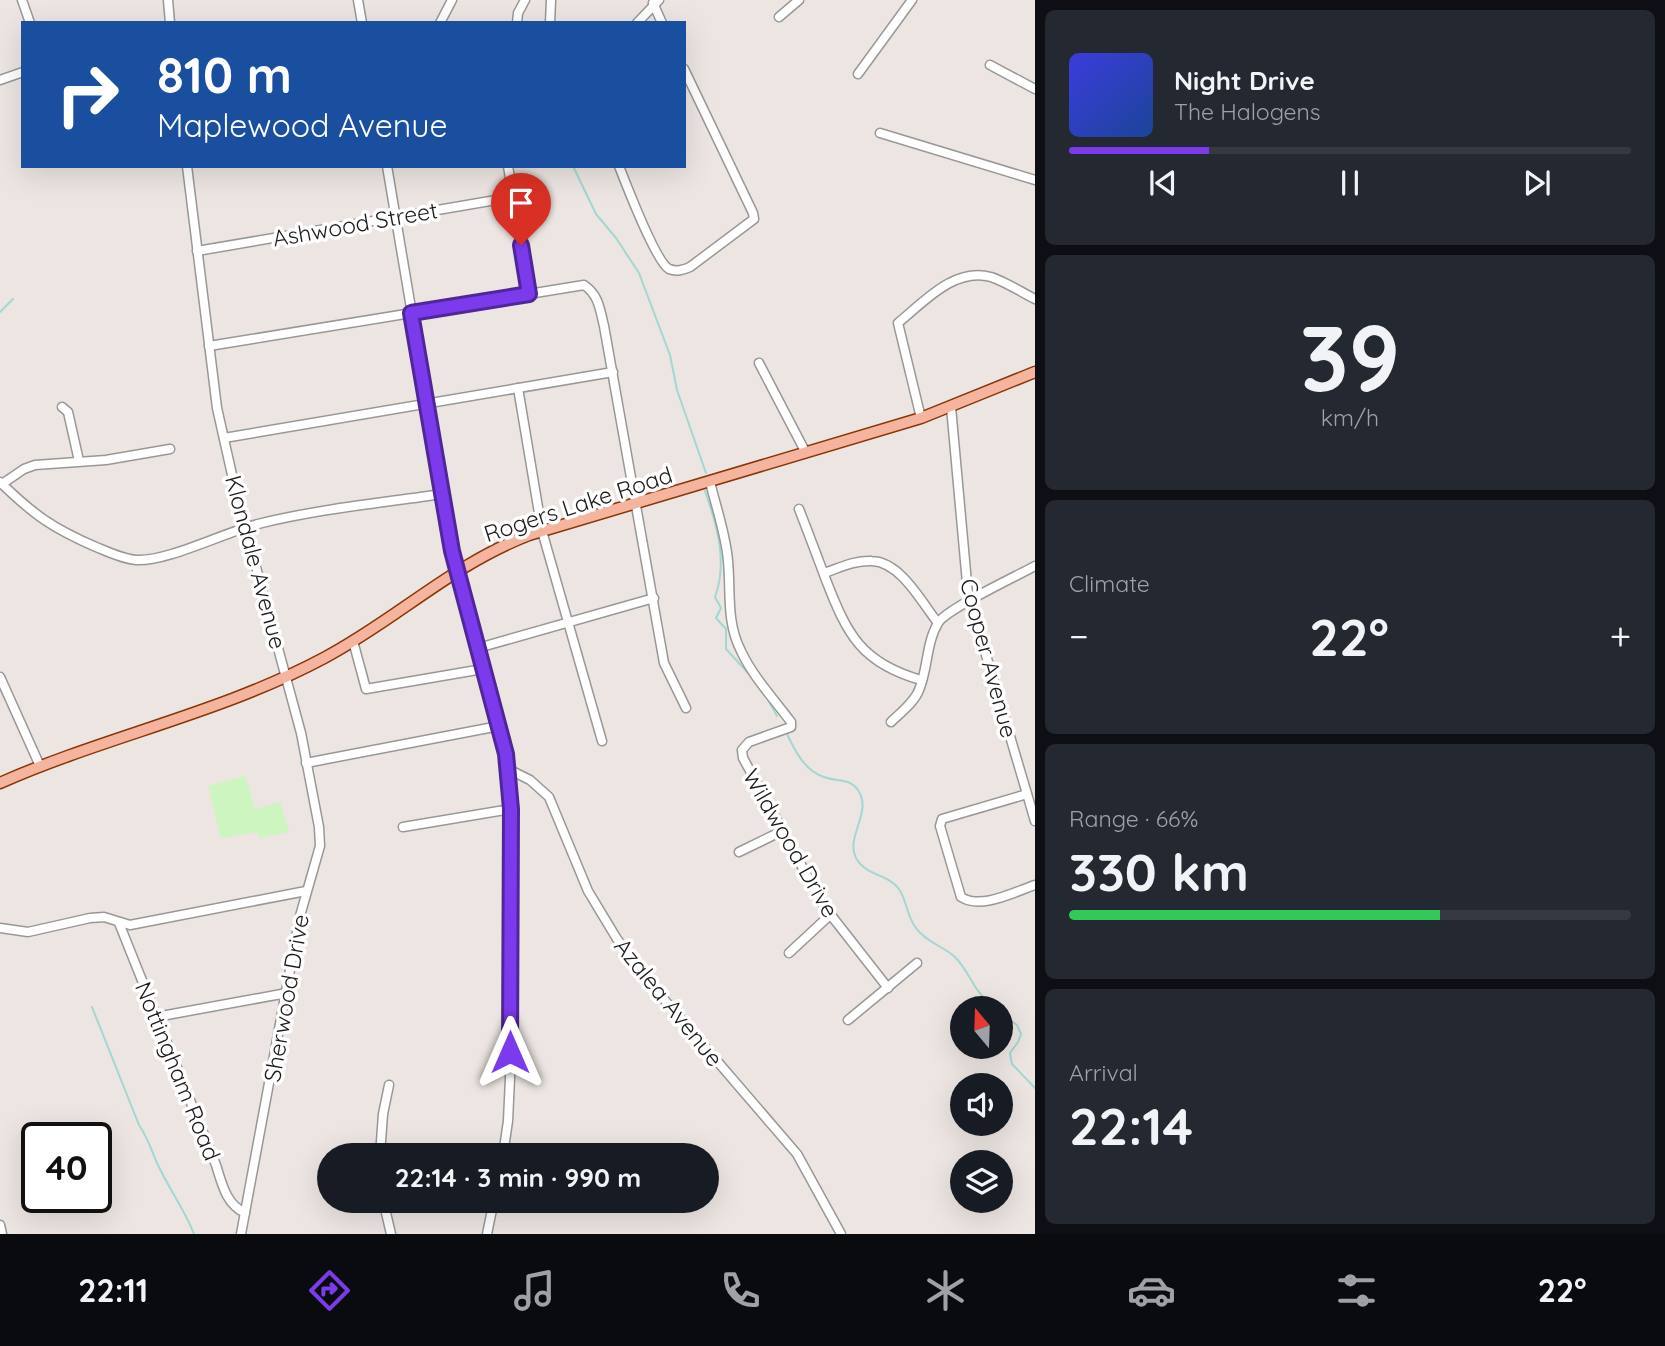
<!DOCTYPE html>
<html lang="en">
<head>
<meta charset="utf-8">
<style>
  :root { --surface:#171b24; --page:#242831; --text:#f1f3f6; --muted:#9ea1a6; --line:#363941; --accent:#7c3aed }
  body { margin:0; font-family:Quicksand,sans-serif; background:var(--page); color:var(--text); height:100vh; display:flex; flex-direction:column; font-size:26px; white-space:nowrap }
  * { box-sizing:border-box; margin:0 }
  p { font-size:23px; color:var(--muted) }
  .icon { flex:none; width:38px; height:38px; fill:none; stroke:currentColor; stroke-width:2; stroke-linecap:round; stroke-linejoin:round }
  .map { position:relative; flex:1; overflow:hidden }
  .drawer { display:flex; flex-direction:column; gap:10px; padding:10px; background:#0d0f14; width:630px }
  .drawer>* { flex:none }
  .hud { position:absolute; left:21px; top:21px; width:665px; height:147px; border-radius:0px; box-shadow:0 7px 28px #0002; background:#1a4fa0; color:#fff; overflow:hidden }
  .needle { width:46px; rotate:341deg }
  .buttons { position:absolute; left:950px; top:996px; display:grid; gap:14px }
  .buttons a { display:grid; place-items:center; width:63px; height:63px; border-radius:50%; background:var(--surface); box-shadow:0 7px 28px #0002; font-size:35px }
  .speed { position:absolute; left:21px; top:1122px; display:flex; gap:14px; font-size:35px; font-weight:700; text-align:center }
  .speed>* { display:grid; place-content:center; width:91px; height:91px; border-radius:50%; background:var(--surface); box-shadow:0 7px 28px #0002; line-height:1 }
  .speed .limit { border:4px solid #111; border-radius:10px; background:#fff; color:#111 }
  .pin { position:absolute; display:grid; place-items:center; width:60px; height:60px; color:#fff; margin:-72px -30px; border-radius:50% 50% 50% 0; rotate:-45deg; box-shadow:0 0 7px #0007 }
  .pin .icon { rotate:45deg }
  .me { position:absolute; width:77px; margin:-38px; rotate:0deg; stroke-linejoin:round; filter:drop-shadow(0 0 5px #0008) }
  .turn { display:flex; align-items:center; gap:24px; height:147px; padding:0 21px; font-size:32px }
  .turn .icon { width:91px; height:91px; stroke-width:2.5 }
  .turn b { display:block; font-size:49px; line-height:60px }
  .big { font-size:52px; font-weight:700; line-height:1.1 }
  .drawer .card { flex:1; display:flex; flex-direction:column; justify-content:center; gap:10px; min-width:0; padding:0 24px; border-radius:10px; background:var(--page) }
  .drawer .dial { align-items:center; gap:0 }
  .dial b { font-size:91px; line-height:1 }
  .song { display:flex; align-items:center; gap:21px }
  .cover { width:84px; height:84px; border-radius:10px; background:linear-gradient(135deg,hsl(240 70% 55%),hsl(220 70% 35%)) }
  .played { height:7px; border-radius:4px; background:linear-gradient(90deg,var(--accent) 25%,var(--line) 25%) }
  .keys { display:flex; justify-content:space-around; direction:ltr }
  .heat { display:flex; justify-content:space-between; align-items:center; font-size:38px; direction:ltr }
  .charge { height:10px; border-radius:5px; background:linear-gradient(90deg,#34c759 66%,var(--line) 0) }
  .trip { position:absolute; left:317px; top:1143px; width:402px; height:70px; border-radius:35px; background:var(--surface); box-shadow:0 7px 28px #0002; font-weight:700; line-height:70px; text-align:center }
  .dock { display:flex; height:112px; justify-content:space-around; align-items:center; background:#090b0e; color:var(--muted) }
  .dock .icon { width:49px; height:49px }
  .dock .on { color:var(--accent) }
  .dock b { font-size:32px; color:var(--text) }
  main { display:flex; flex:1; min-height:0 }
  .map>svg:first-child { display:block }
</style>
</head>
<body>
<main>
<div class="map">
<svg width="1035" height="1234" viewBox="0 0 1035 1234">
  <rect width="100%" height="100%" fill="#ece5e1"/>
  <polygon fill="#ccf5c0" points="245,776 255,809 280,802 289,832 259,838 257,832 221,838 208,786"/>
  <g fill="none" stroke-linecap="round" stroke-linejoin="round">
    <g stroke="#a4d7d3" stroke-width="2">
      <polyline points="573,166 596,214 616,238 639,273 670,355 677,390 706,473"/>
      <polyline points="0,312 13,299"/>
      <path d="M705 491C717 525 728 562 715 597L721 608 716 618 726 629V649L749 674"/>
      <polyline points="767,698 777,716"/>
      <path d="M787 734C795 751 805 771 824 777 837 782 850 778 858 790 873 812 845 837 856 858 866 876 888 874 899 889 907 901 907 917 916 928 926 942 943 946 955 957 964 966 969 977 976 988 981 995 987 1001 993 1008"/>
      <path d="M92 1007 139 1125C148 1138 152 1152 158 1165 169 1189 185 1210 194 1234"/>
      <polyline points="1001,1014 1017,1025 1021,1034 1018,1042 1010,1053 1012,1064 1035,1088"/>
    </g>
    <defs>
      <g id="minor">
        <polyline points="22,0 30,23"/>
        <polyline points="168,0 170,23"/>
        <polyline points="358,0 362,23"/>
        <polyline points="653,3 662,23"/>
        <polyline points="779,17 799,0"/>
        <polyline points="440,23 452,0"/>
        <polyline points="517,23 518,13 525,0"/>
        <polyline points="550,23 551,0"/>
        <polyline points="637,23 659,0"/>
        <polyline points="990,65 1035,89"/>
        <polyline points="858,74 912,0"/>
        <polyline points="0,80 23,72"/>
        <polyline points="880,133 1035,180"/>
        <polyline points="187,166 217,408 237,497 301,733 319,827 320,846 300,916 241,1234"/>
        <polyline points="387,166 452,551 506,754 511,809 510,1078 508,1121 503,1155"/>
        <polyline points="508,166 529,294"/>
        <path d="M619 166C626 184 656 262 669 269 677 272 683 270 690 267L754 219 753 213 684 69"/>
        <polyline points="197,251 514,197"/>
        <path d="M209 346 584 285C599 295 600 310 604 326L664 663 686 708"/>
        <polyline points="759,363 806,453"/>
        <polyline points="518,388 542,531 602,741"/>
        <polyline points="62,407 68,412 79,461"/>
        <polyline points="951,407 968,594 1035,821"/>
        <path d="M921 418 898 323C924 302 954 267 991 277 1006 282 1021 292 1035 299"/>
        <polyline points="224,438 613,372"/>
        <path d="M0 482C34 515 52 528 96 547 108 552 123 559 136 560 167 562 225 532 258 524 318 509 381 503 442 494"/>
        <path d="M710 482C716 507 726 535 728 561 731 592 726 622 741 651 753 677 774 699 791 722V727L749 742 742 750 743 758 823 905 888 988"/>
        <polyline points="2,484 24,469 35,465 106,460 170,449"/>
        <path d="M799 509C808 532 817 556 826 580 847 634 861 663 921 680"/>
        <path d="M824 573C839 568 855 560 872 561 901 562 922 603 938 623"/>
        <polyline points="353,641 366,689 483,669"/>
        <polyline points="478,648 654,598"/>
        <polyline points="0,677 40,766"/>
        <path d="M891 722C900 713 914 703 919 690 928 669 926 643 938 623 946 609 1017 576 1035 566"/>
        <polyline points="306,763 499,726"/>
        <polyline points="508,769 530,780 549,797 588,891 617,939 650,983 797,1154 841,1234"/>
        <path d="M1027 794 942 819 940 826 961 897C981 910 1014 892 1035 885"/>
        <polyline points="403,827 511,809"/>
        <polyline points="739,852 782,831"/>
        <path d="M119 923 216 1165C222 1184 226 1204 245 1213"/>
        <polyline points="0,928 28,932 90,918 104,917 130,925 306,891"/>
        <polyline points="789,953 830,915"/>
        <polyline points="156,1017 287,993"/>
        <polyline points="848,1020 917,963"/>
        <polyline points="380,1155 383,1114 389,1085"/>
        <polyline points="383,1200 391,1234"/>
        <polyline points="0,1225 2,1234"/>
        <polyline points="487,1234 494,1200"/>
      </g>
      <path id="major" d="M0 783C106 736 221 713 324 658 396 620 451 565 529 535L921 418 1035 372"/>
    </defs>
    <use href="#minor" stroke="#989898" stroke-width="11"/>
    <use href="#major" stroke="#89370a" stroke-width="13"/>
    <use href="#minor" stroke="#fff" stroke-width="8"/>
    <use href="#major" stroke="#f5b49d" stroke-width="10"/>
  </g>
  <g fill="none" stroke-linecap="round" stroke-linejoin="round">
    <defs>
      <polyline id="route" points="510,1052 511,809 506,754 452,551 411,313 529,294 521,245"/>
    </defs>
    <use href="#route" stroke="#51269a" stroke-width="18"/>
    <use href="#route" stroke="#7c3aed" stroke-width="12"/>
  </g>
  <g text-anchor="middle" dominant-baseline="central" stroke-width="7" stroke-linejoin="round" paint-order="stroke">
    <g font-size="23" fill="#1b1b1b" stroke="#fff">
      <text transform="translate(355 224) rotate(-10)">Ashwood Street</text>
      <text transform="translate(578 504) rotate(-18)">Rogers Lake Road</text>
      <text transform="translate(256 562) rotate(75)">Klondale Avenue</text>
      <text transform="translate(989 658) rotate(75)">Cooper Avenue</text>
      <text transform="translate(791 843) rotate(60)">Wildwood Drive</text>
      <text transform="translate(286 998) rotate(-80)">Sherwood Drive</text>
      <text transform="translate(669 1002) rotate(51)">Azalea Avenue</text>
      <text transform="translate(178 1071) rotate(68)">Nottingham Road</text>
    </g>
  </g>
</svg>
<div class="buttons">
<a><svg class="needle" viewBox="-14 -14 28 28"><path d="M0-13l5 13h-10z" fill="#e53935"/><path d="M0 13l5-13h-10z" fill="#9ea1a6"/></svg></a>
<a><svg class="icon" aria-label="sound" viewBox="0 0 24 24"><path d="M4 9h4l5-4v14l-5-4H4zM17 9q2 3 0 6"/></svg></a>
<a><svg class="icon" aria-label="layers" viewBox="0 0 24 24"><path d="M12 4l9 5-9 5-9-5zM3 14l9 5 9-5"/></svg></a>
</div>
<div class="speed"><div class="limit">40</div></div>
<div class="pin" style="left:521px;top:245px;background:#d93025"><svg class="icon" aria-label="arrive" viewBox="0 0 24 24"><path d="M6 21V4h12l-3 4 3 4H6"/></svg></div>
<svg class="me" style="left:510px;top:1052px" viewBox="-20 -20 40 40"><path d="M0-17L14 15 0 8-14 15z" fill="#7c3aed" stroke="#fff" stroke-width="4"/></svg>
<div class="trip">22:14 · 3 min · 990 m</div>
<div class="hud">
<div class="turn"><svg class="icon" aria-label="right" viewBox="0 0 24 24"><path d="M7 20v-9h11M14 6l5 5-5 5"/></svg><div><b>810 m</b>Maplewood Avenue</div></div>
</div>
</div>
<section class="drawer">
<div class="card">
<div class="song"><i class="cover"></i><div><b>Night Drive</b><p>The Halogens</p></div></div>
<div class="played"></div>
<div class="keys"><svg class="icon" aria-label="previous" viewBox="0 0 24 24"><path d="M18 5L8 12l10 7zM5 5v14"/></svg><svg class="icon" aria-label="pause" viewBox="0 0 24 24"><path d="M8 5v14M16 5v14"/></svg><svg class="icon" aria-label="next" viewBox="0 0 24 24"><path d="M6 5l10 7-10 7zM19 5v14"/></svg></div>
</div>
<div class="card dial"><b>39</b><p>km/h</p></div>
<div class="card"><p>Climate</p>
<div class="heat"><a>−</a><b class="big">22°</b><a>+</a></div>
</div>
<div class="card"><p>Range · 66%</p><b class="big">330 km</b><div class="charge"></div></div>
<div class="card"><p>Arrival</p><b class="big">22:14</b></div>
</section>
</main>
<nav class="dock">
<b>22:11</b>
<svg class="icon on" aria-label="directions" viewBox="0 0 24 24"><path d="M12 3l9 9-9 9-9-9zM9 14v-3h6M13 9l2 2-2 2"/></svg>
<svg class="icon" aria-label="music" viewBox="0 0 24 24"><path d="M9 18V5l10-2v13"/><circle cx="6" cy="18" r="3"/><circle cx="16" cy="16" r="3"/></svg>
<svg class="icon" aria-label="phone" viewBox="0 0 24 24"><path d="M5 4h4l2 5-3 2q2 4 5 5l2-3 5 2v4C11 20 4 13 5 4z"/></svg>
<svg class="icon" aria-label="climate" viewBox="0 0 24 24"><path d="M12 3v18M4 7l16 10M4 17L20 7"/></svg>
<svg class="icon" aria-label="car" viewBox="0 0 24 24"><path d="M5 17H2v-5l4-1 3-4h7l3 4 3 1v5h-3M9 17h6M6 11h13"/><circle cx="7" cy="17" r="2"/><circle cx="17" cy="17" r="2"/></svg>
<svg class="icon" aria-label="filters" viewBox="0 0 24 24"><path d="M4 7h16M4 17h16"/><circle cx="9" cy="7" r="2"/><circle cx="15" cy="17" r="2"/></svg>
<b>22°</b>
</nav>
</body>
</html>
